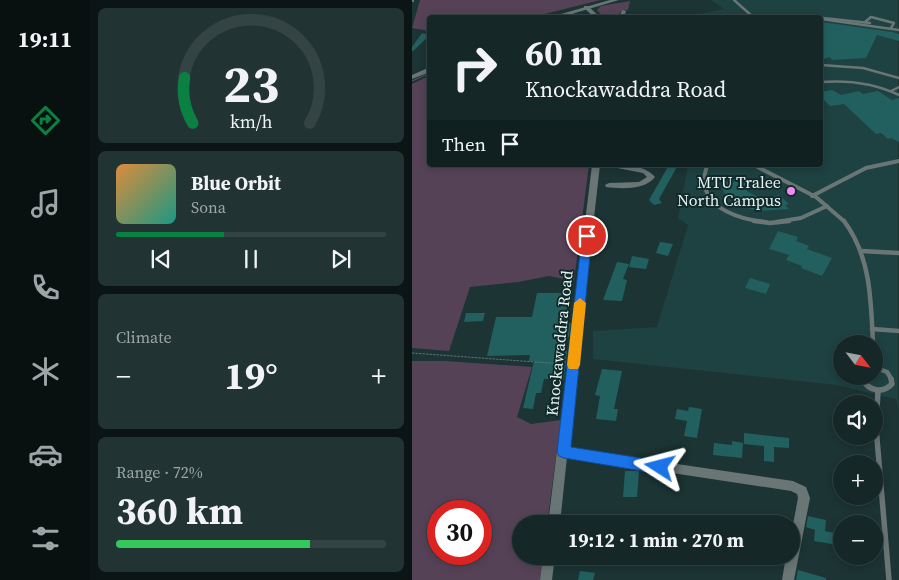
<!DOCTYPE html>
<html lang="en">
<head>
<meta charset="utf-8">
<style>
  :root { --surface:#152727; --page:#233; --text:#f1f3f6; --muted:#9da5a7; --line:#344444; --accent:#0b8043 }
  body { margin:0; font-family:"Source Serif 4",serif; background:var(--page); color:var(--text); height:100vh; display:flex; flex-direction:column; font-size:19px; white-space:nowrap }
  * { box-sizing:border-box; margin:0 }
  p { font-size:16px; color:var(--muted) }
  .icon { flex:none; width:28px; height:28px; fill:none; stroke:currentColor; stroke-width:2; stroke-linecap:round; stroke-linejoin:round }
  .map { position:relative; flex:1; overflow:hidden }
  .panel { display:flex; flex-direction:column; gap:8px; padding:8px; background:#0c1515; width:322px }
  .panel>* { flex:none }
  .banner { position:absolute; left:15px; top:15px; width:396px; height:152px; border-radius:5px; box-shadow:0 2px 8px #0003,0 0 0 1px var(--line); background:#152727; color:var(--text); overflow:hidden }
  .needle { width:32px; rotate:122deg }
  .buttons { position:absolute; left:421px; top:335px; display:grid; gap:10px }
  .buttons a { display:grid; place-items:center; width:50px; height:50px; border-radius:50%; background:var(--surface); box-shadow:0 2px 8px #0003,0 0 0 1px var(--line); font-size:25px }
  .speed { position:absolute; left:15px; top:500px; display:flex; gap:10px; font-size:25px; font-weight:700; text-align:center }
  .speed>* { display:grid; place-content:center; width:65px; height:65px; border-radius:50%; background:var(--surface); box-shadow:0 2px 8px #0003,0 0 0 1px var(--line); line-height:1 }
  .speed .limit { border:8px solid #d22; background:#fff; color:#111 }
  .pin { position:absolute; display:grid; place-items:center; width:42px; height:42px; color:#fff; margin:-21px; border:2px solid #fff; border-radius:50%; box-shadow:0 1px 5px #0007 }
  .me { position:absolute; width:55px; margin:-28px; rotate:279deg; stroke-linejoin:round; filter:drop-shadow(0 0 4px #0008) }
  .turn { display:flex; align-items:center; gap:18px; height:105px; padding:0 15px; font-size:22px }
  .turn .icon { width:65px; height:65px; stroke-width:2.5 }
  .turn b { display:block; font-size:35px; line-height:42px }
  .then { display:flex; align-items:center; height:48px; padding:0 15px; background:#0003; gap:10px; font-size:19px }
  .big { font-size:38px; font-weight:700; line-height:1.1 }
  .panel .card { flex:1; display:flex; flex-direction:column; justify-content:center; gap:8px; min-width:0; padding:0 18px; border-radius:8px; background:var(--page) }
  .panel .dial { align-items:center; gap:0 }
  .dial svg { height:130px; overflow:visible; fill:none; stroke:var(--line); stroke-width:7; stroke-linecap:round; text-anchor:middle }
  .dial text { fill:var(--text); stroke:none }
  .song { display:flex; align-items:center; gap:15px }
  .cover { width:60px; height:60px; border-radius:8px; background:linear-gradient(135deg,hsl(30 70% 55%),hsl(170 70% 35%)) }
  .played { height:5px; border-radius:2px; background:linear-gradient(90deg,var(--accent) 40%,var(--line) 40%) }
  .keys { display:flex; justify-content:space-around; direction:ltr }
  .heat { display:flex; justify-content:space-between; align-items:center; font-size:28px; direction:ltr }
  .charge { height:8px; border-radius:4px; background:linear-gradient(90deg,#34c759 72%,var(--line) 0) }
  .trip { position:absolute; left:100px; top:515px; width:288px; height:50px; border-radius:25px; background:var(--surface); box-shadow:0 2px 8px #0003,0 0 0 1px var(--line); font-weight:700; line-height:50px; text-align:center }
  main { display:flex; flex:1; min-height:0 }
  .menu { display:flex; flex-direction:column; width:90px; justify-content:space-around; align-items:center; background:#081010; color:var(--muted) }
  .menu .icon { width:35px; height:35px }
  .menu .current { color:var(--accent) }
  .menu b { font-size:22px; color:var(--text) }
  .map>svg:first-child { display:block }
</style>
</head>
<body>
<main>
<nav class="menu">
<b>19:11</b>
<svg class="icon current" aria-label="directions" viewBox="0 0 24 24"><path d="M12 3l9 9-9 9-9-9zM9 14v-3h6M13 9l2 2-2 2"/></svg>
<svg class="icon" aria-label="music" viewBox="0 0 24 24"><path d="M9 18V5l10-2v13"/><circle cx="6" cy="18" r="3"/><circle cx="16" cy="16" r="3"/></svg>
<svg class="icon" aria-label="phone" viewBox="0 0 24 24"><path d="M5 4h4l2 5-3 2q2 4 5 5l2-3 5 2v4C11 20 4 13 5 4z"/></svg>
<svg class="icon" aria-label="climate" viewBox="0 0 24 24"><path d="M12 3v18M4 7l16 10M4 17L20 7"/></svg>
<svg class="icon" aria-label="car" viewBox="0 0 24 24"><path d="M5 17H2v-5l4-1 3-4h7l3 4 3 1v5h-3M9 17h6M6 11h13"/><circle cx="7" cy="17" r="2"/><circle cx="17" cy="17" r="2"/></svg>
<svg class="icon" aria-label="filters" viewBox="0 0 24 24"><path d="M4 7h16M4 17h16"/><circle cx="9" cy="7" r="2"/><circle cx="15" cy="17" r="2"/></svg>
</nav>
<section class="panel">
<div class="card dial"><svg viewBox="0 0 100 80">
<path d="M14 69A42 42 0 1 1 86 69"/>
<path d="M14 69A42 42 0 0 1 9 41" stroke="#0b8043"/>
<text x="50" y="56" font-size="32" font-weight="700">23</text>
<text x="50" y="72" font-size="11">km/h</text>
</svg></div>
<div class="card">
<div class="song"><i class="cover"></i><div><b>Blue Orbit</b><p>Sona</p></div></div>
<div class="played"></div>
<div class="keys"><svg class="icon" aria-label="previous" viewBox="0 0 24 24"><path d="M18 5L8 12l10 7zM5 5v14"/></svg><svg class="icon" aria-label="pause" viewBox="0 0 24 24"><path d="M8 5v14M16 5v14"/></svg><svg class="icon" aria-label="next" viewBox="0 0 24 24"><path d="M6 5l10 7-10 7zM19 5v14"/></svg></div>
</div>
<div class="card"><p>Climate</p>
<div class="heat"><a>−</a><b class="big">19°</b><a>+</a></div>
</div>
<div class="card"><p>Range · 72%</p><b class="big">360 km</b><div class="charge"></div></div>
</section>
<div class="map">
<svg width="487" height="580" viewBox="0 0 487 580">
  <rect width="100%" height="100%" fill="#1c3434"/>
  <path fill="#1e4141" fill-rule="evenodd" d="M299 0H486V409L484 399 424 385 181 359V331L245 327 276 225 266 218 276 165H409V18L273 17 312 9ZM430 344H462V376H430Z"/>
  <g fill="#564257" fill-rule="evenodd">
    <polygon points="8,0 188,0 121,17 18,18 17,31 0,28"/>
    <polygon points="218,1 216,10 209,11 205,17 191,17 185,10 189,6"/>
    <polygon points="17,76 18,165 177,165 162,281 137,276 106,282 58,287 37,351 0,348 0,84"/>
    <path d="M0 361H33L120 367 105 417 119 424 149 420 135 524H109V556H131L128 580H0ZM26 511H69V554H26Z"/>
  </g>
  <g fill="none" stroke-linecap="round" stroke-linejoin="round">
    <g stroke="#5f5164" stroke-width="1">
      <polyline points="148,18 162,13"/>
      <polyline points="0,81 18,73"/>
    </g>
  </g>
  <g fill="#22605f">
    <polygon points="410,22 480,32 487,34 487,41 465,35 454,58 420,60 418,57 409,60"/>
    <polygon points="10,33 18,35 0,52 0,47"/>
    <polygon points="420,90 429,95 447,91 451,94 466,91 480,100 487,98 487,142 479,138 476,139 469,133 464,134 432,104 418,106 409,97 409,92"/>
    <polygon points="257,165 266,165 247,199 250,203 242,205 237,200"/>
    <polygon points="322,180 333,182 335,191 346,197 354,198 367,195 377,204 373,205 377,209 347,211 328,206 314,196 309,186 309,181 322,182"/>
    <polygon points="366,231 386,237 384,241 397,246 395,249 420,258 410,276 389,268 390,266 374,260 377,255 357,249"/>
    <polygon points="248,242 261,244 256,256 244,253"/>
    <polygon points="220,256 237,259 234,269 217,267"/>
    <polygon points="205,262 217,264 211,279 215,280 210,301 191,300"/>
    <polygon points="338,278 358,284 354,294 333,288"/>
    <polygon points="125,293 157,293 153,323 159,323 157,337 147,337 145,351 155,351 152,380 132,379 129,393 124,393 121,409 111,408 122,361 117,361 118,355 75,356 84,317 120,317"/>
    <polygon points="54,313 73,313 71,321 52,322"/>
    <polygon points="190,369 210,371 202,409 206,409 204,421 184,419 188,396 183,395"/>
    <polygon points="277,407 290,409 285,438 272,436 275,421 263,419 265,409 276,411"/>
    <polygon points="332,433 377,438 377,448 362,447 362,462 352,461 352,446 332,444"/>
    <polygon points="320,441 331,443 330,458 301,455 302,443 320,445"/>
    <polygon points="213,471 227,471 225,497 211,497"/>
    <polygon points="396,516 414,520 413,531 427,534 426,545 402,541 403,530 394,527"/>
    <polygon points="183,556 203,556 203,562 183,563"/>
    <polygon points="386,570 414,578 414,580 384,580"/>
    <polygon points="168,571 183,573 181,580 166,580"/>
  </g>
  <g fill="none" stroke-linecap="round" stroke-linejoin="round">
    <polyline stroke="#5d7272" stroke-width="1" stroke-dasharray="2.5 1" stroke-linecap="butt" points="0,353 151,364"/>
    <g stroke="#6a7575" stroke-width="2.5">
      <polyline points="322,0 340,16"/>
      <polyline points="334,18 340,16 350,18"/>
      <polyline points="411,18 458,23"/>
      <polyline points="409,19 487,30"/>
      <polyline points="453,22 459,17 482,23 479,28"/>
      <polyline points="409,65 451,68 487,78"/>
      <path d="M409 82C436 80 462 83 487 95"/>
      <polyline points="479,91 487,87"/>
    </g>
    <g stroke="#6a7575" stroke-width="4">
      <path d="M295 165C294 170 292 176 292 180 293 210 331 220 354 222"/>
      <polyline points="342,165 404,197 433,222"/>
      <polyline points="400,196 454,168 487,161"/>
      <polyline points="364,222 389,218 415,206"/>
    </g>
    <g stroke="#6a7575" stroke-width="4.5">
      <polyline points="342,221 358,223 377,221"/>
      <path d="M432 221C459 257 459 301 461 344"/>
      <polyline points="449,251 487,253"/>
      <polyline points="460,329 487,331"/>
      <polyline points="462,367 475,372 480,380"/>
      <polyline points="449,376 451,380"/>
    </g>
    <g stroke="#6a7575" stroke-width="5.5">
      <path d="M450 379C457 391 470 394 480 384L479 379"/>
      <polyline points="466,391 464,427 477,580"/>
    </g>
    <g fill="#6a7575" fill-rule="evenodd">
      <rect x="0" y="0" width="2" height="2"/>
      <polygon points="172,6 176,6 189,18 183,18 172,8"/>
      <polygon points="210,10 214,11 212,18 207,18"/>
      <polygon points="180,165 188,165 156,448 381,481 394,487 398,498 382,580 370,580 374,556 379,556 379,535 386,498 385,494 379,491 155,457 148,524 136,524"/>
      <path d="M196 165C212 165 232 164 243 177 233 190 209 189 194 187L193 185 197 183 227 182 235 177 231 173 200 167Z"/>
      <polygon points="131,556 143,556 140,580 128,580"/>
    </g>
    <g fill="#6a7575" fill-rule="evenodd">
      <polygon points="198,0 207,0 146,18 135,18"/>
      <polygon points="18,67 18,72 0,79 0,75"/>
    </g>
  </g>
  <polygon fill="#1a73e8" stroke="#114b97" points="175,232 180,236 159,447 248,461 253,463 255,467 253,472 248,474 152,458 147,456 145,452 170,236"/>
  <polygon fill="#f59e0b" points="168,298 174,303 168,365 166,369 157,369 155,365 162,303"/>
  <circle fill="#ef8bf7" stroke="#122a2a" stroke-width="2" cx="379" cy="191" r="5"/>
  <g text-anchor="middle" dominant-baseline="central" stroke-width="4" stroke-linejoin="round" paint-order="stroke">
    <g font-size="16" fill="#e5f3f3" stroke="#122a2a" text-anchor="end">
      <text x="369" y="182">MTU Tralee<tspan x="369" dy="18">North Campus</tspan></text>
    </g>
    <g font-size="16" fill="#e5f3f3" stroke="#122a2a">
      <text transform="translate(147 343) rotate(-84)">Knockawaddra Road</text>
    </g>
  </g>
</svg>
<div class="buttons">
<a><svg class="needle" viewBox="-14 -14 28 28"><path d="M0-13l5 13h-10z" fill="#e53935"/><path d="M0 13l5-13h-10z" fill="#9da5a7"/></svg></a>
<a><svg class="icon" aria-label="sound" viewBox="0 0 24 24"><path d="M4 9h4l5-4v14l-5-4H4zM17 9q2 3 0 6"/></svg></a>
<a>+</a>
<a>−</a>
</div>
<div class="speed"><div class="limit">30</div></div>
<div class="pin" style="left:175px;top:236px;background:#d93025"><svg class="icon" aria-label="arrive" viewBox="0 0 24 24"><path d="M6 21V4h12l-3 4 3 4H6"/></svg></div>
<svg class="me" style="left:248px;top:467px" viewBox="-20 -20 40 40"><path d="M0-17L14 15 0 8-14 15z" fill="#1a73e8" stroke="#fff" stroke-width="4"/></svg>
<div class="trip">19:12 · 1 min · 270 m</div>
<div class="banner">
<div class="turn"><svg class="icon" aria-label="right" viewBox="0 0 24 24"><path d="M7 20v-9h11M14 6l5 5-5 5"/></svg><div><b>60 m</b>Knockawaddra Road</div></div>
<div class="then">Then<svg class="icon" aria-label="arrive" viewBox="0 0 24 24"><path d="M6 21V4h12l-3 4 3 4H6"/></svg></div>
</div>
</div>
</main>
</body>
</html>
